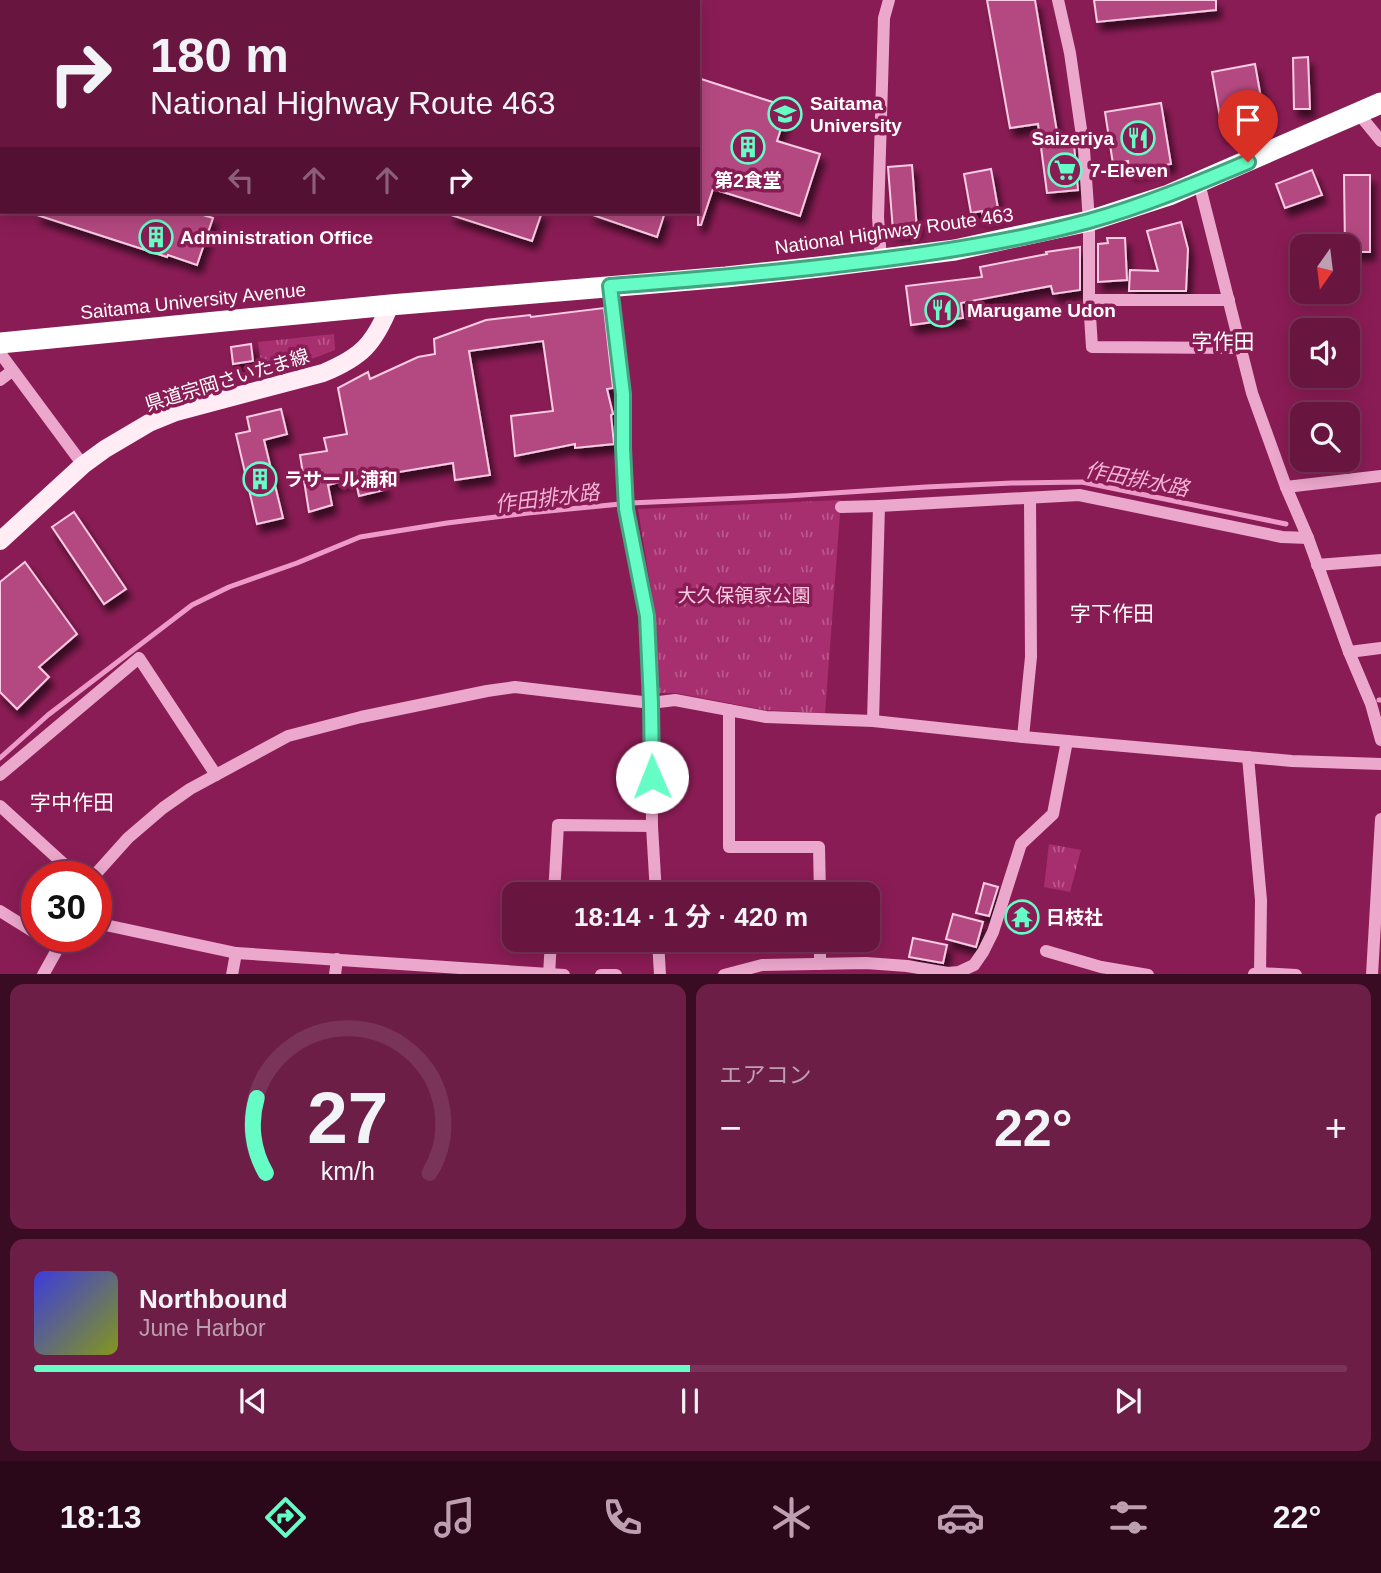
<!DOCTYPE html>
<html lang="ja">
<head>
<meta charset="utf-8">
<style>
  :root { --surface:#681540; --page:#6d1e47; --text:#f1f3f6; --muted:#bd9fb1; --line:#7b3459; --accent:#65fcc5 }
  body { margin:0; font-family:Helvetica,"Noto Sans JP",sans-serif; background:var(--page); color:var(--text); height:100vh; display:flex; flex-direction:column; font-size:26px; white-space:nowrap }
  * { box-sizing:border-box; margin:0 }
  p { font-size:23px; color:var(--muted) }
  .icon { flex:none; width:38px; height:38px; fill:none; stroke:currentColor; stroke-width:2; stroke-linecap:round; stroke-linejoin:round }
  .map { position:relative; height:974px; overflow:hidden }
  .sheet { display:flex; flex-direction:column; gap:10px; padding:10px; background:#390c23; flex:1 }
  .sheet>* { flex:none }
  .banner { position:absolute; left:0px; top:0px; width:700px; height:214px; box-shadow:0 4px 18px #0003,0 0 0 2px var(--line); background:#681540; color:var(--text); overflow:hidden }
  .needle { width:46px; rotate:194deg }
  .buttons { position:absolute; left:1290px; top:234px; display:grid; gap:14px }
  .buttons a { display:grid; place-items:center; width:70px; height:70px; border-radius:14px; background:var(--surface); box-shadow:0 4px 18px #0003,0 0 0 2px var(--line); font-size:35px }
  .speed { position:absolute; left:21px; top:861px; display:flex; gap:14px; font-size:35px; font-weight:700; text-align:center }
  .speed>* { display:grid; place-content:center; width:91px; height:91px; border-radius:50%; background:var(--surface); box-shadow:0 4px 18px #0003,0 0 0 2px var(--line); line-height:1 }
  .speed .limit { border:10px solid #d22; background:#fff; color:#111 }
  .pin { position:absolute; display:grid; place-items:center; width:60px; height:60px; color:#fff; margin:-72px -30px; border-radius:50% 50% 50% 0; rotate:-45deg; box-shadow:0 0 7px #0007 }
  .pin .icon { rotate:45deg }
  .me { position:absolute; width:77px; margin:-38px; rotate:359deg; stroke-linejoin:round; filter:drop-shadow(0 0 5px #0008) }
  .turn { display:flex; align-items:center; gap:24px; height:147px; padding:0 35px; font-size:32px }
  .turn .icon { width:91px; height:91px; stroke-width:2.5 }
  .turn b { display:block; font-size:49px; line-height:60px }
  .lanes { display:flex; align-items:center; height:66px; padding:0 35px; background:#0003; justify-content:center; gap:35px; direction:ltr }
  .lanes .off { opacity:.35 }
  .big { font-size:52px; font-weight:700; line-height:1.1 }
  .sheet .card { flex:1; display:flex; flex-direction:column; justify-content:center; gap:10px; min-width:0; padding:0 24px; border-radius:14px; background:var(--page) }
  .sheet .dial { align-items:center; gap:0 }
  .dial svg { height:182px; overflow:visible; fill:none; stroke:var(--line); stroke-width:7; stroke-linecap:round; text-anchor:middle }
  .dial text { fill:var(--text); stroke:none }
  .song { display:flex; align-items:center; gap:21px }
  .cover { width:84px; height:84px; border-radius:10px; background:linear-gradient(135deg,hsl(240 70% 55%),hsl(70 70% 35%)) }
  .played { height:7px; border-radius:4px; background:linear-gradient(90deg,var(--accent) 50%,var(--line) 50%) }
  .keys { display:flex; justify-content:space-around; direction:ltr }
  .heat { display:flex; justify-content:space-between; align-items:center; font-size:38px; direction:ltr }
  .sheet .tiles { flex:1; display:grid; gap:10px; grid-template-columns:1fr 1fr }
  .card:last-child { grid-column:span 2 }
  .trip { position:absolute; left:502px; top:882px; width:378px; height:70px; border-radius:14px; background:var(--surface); box-shadow:0 4px 18px #0003,0 0 0 2px var(--line); font-weight:700; line-height:70px; text-align:center }
  .tabs { display:flex; height:112px; justify-content:space-around; align-items:center; background:#2a081a; color:var(--muted) }
  .tabs .icon { width:49px; height:49px }
  .tabs .selected { color:var(--accent) }
  .tabs b { font-size:32px; color:var(--text) }
  .map>svg:first-child { display:block }
</style>
</head>
<body>
<div class="map">
<svg width="1381" height="975" viewBox="0 0 1381 975">
  <defs>
    <pattern id="park-tufts" width="24" height="20" patternUnits="userSpaceOnUse" patternTransform="scale(1.75)"><rect width="24" height="20" fill="#a82f6f"/><path d="M3 7l-1-3M5 7V3M7 7l1-3M15 17l-1-3M17 17v-4M19 17l1-3" fill="none" stroke="#b9598c"/></pattern>
    <filter id="shadow"><feDropShadow dx="4.5" dy="8" stdDeviation="3.5" flood-color="#0009"/></filter>
  </defs>
  <rect width="100%" height="100%" fill="#8a1c55"/>
  <g fill="url(#park-tufts)">
    <polygon points="334,334 335,350 304,362 262,373 258,342"/>
    <polygon points="841,500 825,713 765,710 676,693 658,693 655,615 638,509"/>
    <polygon points="1049,844 1081,850 1070,892 1044,887"/>
  </g>
  <g fill="none" stroke-linecap="round" stroke-linejoin="round">
    <g stroke="#ee9ac8" stroke-width="5">
      <polyline points="1379,700 1381,700"/>
      <polyline points="0,758 48,715 192,605 229,587 297,563 360,537 447,523 528,513 631,503 787,496 926,487 1012,483 1082,482 1286,524"/>
    </g>
  </g>
  <g fill="#b44981" stroke="#f9cce4" stroke-width="2" filter="url(#shadow)">
    <polygon points="987,0 1035,0 1059,144 1074,144 1078,190 1047,193 1038,124 1010,128"/>
    <polygon points="1094,0 1216,0 1216,10 1097,22"/>
    <polygon points="1308,57 1310,109 1294,109 1293,58"/>
    <polygon points="1255,64 1266,126 1223,134 1212,72"/>
    <polygon points="698,78 788,107 777,141 820,154 800,216 713,189 701,225 698,225"/>
    <polygon points="1161,103 1171,164 1130,171 1128,161 1113,164 1105,112"/>
    <polygon points="912,165 917,230 893,231 888,167"/>
    <polygon points="991,169 999,214 983,217 982,211 971,213 964,174"/>
    <polygon points="1312,170 1322,195 1285,208 1276,184"/>
    <polygon points="1344,175 1370,175 1370,252 1348,252 1348,247 1345,247"/>
    <polygon points="37,212 193,212 213,218 197,265 168,255 167,257 37,215"/>
    <polygon points="451,212 542,212 532,241 451,215"/>
    <polygon points="590,212 665,212 657,237 590,214"/>
    <polygon points="1181,222 1188,249 1186,291 1129,291 1130,270 1158,271 1147,231"/>
    <polygon points="1107,238 1125,238 1127,280 1098,282 1098,244 1108,243"/>
    <polygon points="1080,247 1080,290 1053,294 1051,286 961,303 963,318 911,325 906,286 982,277 980,267 1047,254 1046,252"/>
    <polygon points="604,308 613,388 607,389 613,414 611,415 614,444 575,448 575,444 515,456 511,416 553,411 543,341 469,351 490,475 455,480 453,463 381,475 384,490 359,496 355,478 328,485 332,505 309,512 300,455 327,451 324,438 347,434 338,388 368,372 370,379 418,357 435,354 434,339 486,320 530,315 531,317"/>
    <polygon points="251,344 253,361 233,364 231,347"/>
    <polygon points="281,409 287,434 264,440 283,518 257,524 236,434 250,431 247,417"/>
    <polygon points="74,512 126,589 104,604 52,527"/>
    <polygon points="25,562 77,634 39,667 49,677 17,709 0,692 0,582"/>
    <polygon points="984,883 998,887 989,916 976,913"/>
    <polygon points="953,914 983,922 976,947 946,939"/>
    <polygon points="913,938 947,945 943,963 909,957"/>
  </g>
  <g fill="none" stroke-linecap="round" stroke-linejoin="round">
    <g stroke="#eca7cc" stroke-width="12">
      <polyline points="1058,0 1070,53 1084,150 1089,221 1089,300 1092,347 1240,348"/>
      <polyline points="1358,113 1381,141"/>
      <polyline points="1199,183 1252,393 1286,487 1308,538 1349,652 1371,704 1381,740"/>
      <polyline points="881,260 878,217 884,18 889,0"/>
      <polyline points="1089,300 1229,300"/>
      <polyline points="0,353 83,465"/>
      <polyline points="0,380 12,371"/>
      <polyline points="1286,487 1381,476"/>
      <polyline points="841,507 879,506"/>
      <polyline points="1317,565 1381,560"/>
      <polyline points="1349,652 1381,648"/>
      <polyline points="729,710 729,847 819,847 820,894"/>
      <polyline points="873,721 879,506 1079,495 1282,537 1308,538"/>
      <polyline points="1023,737 1031,657 1030,498"/>
      <polyline points="1248,757 1261,900 1260,973"/>
      <polyline points="0,775 139,658 216,775"/>
      <polyline points="0,806 78,877"/>
      <polyline points="93,877 128,838 163,808 190,789 288,736 361,717 487,691 515,687 651,703 647,616 626,509 623,448 623,394 610,286"/>
      <polyline points="554,894 558,825 652,826"/>
      <polyline points="656,894 652,826 651,703 675,700 766,717 873,721 1023,737 1292,761 1381,764"/>
      <polyline points="0,911 37,934"/>
      <polyline points="96,923 236,953 564,975"/>
      <polyline points="658,940 660,975"/>
      <polyline points="820,940 820,964"/>
      <polyline points="1046,951 1101,967 1148,975"/>
      <polyline points="1254,974 1260,973 1296,975"/>
      <polyline points="43,975 58,948 63,936"/>
      <polyline points="232,975 236,953"/>
      <polyline points="335,975 337,959"/>
      <polyline points="549,975 551,940"/>
      <polyline points="601,975 616,975"/>
      <polyline points="724,975 762,965 866,963 907,966 948,973 959,972 974,965 983,952 993,932 1021,844 1053,814 1067,741"/>
      <polyline points="1372,975 1381,819"/>
    </g>
    <path stroke="#ffecf5" stroke-width="18" d="M0 541 83 465 105 449 149 423 176 412 323 373C362 357 374 344 390 305"/>
    <polyline stroke="#fff" stroke-width="21" points="0,343 390,305 726,277 819,267 955,250 1089,221 1169,195 1381,103"/>
  </g>
  <g fill="none" stroke-linecap="round" stroke-linejoin="round">
    <defs>
      <path id="route" d="M652 777 651 703 647 616 626 509 623 448V394L610 286C691 280 772 273 853 263 932 254 1012 242 1089 221 1143 206 1196 184 1248 162"/>
    </defs>
    <use href="#route" stroke="#42a480" stroke-width="18"/>
    <use href="#route" stroke="#65fcc5" stroke-width="12"/>
  </g>
  <defs>
    <symbol id="university-ring" viewBox="-11 -11 22 22"><circle r="9.5" fill="#8a1c55" stroke="#65fcc5" stroke-width="1.5"/><path d="M0-5L7-2L0 1L-7-2ZM-4 1L0 2.5L4 1V4Q0 6-4 4Z" fill="#65fcc5"/></symbol>
    <symbol id="restaurant-ring" viewBox="-11 -11 22 22"><circle r="9.5" fill="#8a1c55" stroke="#65fcc5" stroke-width="1.5"/><path d="M-5-6h1v4h1v-4h1v4h1v-4h1v5L-1.5 .5V6h-2V.5L-5-1ZM5-6V6H3V1.5H1.5Q1.5-4 5-6Z" fill="#65fcc5"/></symbol>
    <symbol id="building-ring" viewBox="-11 -11 22 22"><circle r="9.5" fill="#8a1c55" stroke="#65fcc5" stroke-width="1.5"/><path d="M-4-6H4V6H1V3H-1V6H-4ZM-2.5-4.3h1.7v1.8h-1.7ZM.8-4.3h1.7v1.8H.8ZM-2.5-1h1.7V.8h-1.7ZM.8-1h1.7V.8H.8Z" fill="#65fcc5"/></symbol>
    <symbol id="supermarket-ring" viewBox="-11 -11 22 22"><circle r="9.5" fill="#8a1c55" stroke="#65fcc5" stroke-width="1.5"/><path d="M-6-5.5h2.5l.6 2H6L4.5 2H-2.5L-4.4-4H-6ZM-1.5 3.2a1.3 1.3 0 1 0 .1 0ZM3 3.2a1.3 1.3 0 1 0 .1 0Z" fill="#65fcc5"/></symbol>
    <symbol id="temple-ring" viewBox="-11 -11 22 22"><circle r="9.5" fill="#8a1c55" stroke="#65fcc5" stroke-width="1.5"/><path d="M0-6L5-2H3V0L6.5 2.5H4V6H1.5V3h-3V6H-4V2.5H-6.5L-3 0V-2H-5Z" fill="#65fcc5"/></symbol>
  </defs>
  <g fill-rule="evenodd">
    <use href="#university-ring" x="766" y="95" width="38" height="38"/>
    <use href="#restaurant-ring" x="1119" y="119" width="38" height="38"/>
    <use href="#building-ring" x="729" y="128" width="38" height="38"/>
    <use href="#supermarket-ring" x="1046" y="151" width="38" height="38"/>
    <use href="#building-ring" x="137" y="218" width="38" height="38"/>
    <use href="#restaurant-ring" x="923" y="291" width="38" height="38"/>
    <use href="#building-ring" x="241" y="460" width="38" height="38"/>
    <use href="#temple-ring" x="1003" y="898" width="38" height="38"/>
  </g>
  <g text-anchor="middle" dominant-baseline="central" stroke-width="7" stroke-linejoin="round" paint-order="stroke">
    <g font-size="19" font-weight="bold" fill="#fff" stroke="#8a1c55" text-anchor="start">
      <text x="810" y="103">Saitama<tspan x="810" dy="22">University</tspan></text>
      <text x="1114" y="138" text-anchor="end">Saizeriya</text>
      <text x="1090" y="170">7-Eleven</text>
      <text x="748" y="180" text-anchor="middle">第2食堂</text>
      <text x="180" y="237">Administration Office</text>
      <text x="967" y="310">Marugame Udon</text>
      <text x="284" y="479">ラサール浦和</text>
      <text x="1046" y="917">日枝社</text>
    </g>
    <g font-size="19" fill="#fff" stroke="#8a1c55">
      <text transform="translate(894 231) rotate(-8)">National Highway Route 463</text>
      <text transform="translate(193 301) rotate(-6)">Saitama University Avenue</text>
      <text transform="translate(227 380) rotate(-17)">県道宗岡さいたま線</text>
    </g>
    <g font-size="19" fill="#f9cce4" stroke="#8a1c55">
      <text x="744" y="595">大久保領家公園</text>
    </g>
    <g font-size="21" fill="#fff" stroke="#8a1c55">
      <text x="1223" y="341">字作田</text>
      <text x="1112" y="613">字下作田</text>
      <text x="72" y="802">字中作田</text>
    </g>
    <g font-size="21" font-style="italic" fill="#f3b3d5" stroke="#8a1c55">
      <text transform="translate(1137 479) rotate(11)">作田排水路</text>
      <text transform="translate(547 498) rotate(-7)">作田排水路</text>
    </g>
  </g>
</svg>
<div class="buttons">
<a><svg class="needle" viewBox="-14 -14 28 28"><path d="M0-13l5 13h-10z" fill="#e53935"/><path d="M0 13l5-13h-10z" fill="#bd9fb1"/></svg></a>
<a><svg class="icon" aria-label="sound" viewBox="0 0 24 24"><path d="M4 9h4l5-4v14l-5-4H4zM17 9q2 3 0 6"/></svg></a>
<a><svg class="icon" aria-label="search" viewBox="0 0 24 24"><circle cx="10" cy="10" r="6"/><path d="M15 15l6 6"/></svg></a>
</div>
<div class="speed"><div class="limit">30</div></div>
<div class="pin" style="left:1248px;top:162px;background:#d93025"><svg class="icon" aria-label="arrive" viewBox="0 0 24 24"><path d="M6 21V4h12l-3 4 3 4H6"/></svg></div>
<svg class="me" style="left:652px;top:777px" viewBox="-20 -20 40 40"><circle r="19" fill="#fff"/><path d="M0-13L10 11 0 6-10 11z" fill="#65fcc5"/></svg>
<div class="trip">18:14 · 1 分 · 420 m</div>
<div class="banner">
<div class="turn"><svg class="icon" aria-label="right" viewBox="0 0 24 24"><path d="M7 20v-9h11M14 6l5 5-5 5"/></svg><div><b>180 m</b>National Highway Route 463</div></div>
<div class="lanes"><svg class="icon off" aria-label="left" viewBox="0 0 24 24"><path d="M17 20v-9H6M10 6l-5 5 5 5"/></svg><svg class="icon off" aria-label="ahead" viewBox="0 0 24 24"><path d="M12 20V5M6 11l6-6 6 6"/></svg><svg class="icon off" aria-label="ahead" viewBox="0 0 24 24"><path d="M12 20V5M6 11l6-6 6 6"/></svg><svg class="icon" aria-label="right" viewBox="0 0 24 24"><path d="M7 20v-9h11M14 6l5 5-5 5"/></svg></div>
</div>
</div>
<section class="sheet">
<div class="tiles">
<div class="card dial"><svg viewBox="0 0 100 80">
<path d="M14 69A42 42 0 1 1 86 69"/>
<path d="M14 69A42 42 0 0 1 10 36" stroke="#65fcc5"/>
<text x="50" y="56" font-size="32" font-weight="700">27</text>
<text x="50" y="72" font-size="11">km/h</text>
</svg></div>
<div class="card"><p>エアコン</p>
<div class="heat"><a>−</a><b class="big">22°</b><a>+</a></div>
</div>
<div class="card">
<div class="song"><i class="cover"></i><div><b>Northbound</b><p>June Harbor</p></div></div>
<div class="played"></div>
<div class="keys"><svg class="icon" aria-label="previous" viewBox="0 0 24 24"><path d="M18 5L8 12l10 7zM5 5v14"/></svg><svg class="icon" aria-label="pause" viewBox="0 0 24 24"><path d="M8 5v14M16 5v14"/></svg><svg class="icon" aria-label="next" viewBox="0 0 24 24"><path d="M6 5l10 7-10 7zM19 5v14"/></svg></div>
</div>
</div>
</section>
<nav class="tabs">
<b>18:13</b>
<svg class="icon selected" aria-label="directions" viewBox="0 0 24 24"><path d="M12 3l9 9-9 9-9-9zM9 14v-3h6M13 9l2 2-2 2"/></svg>
<svg class="icon" aria-label="music" viewBox="0 0 24 24"><path d="M9 18V5l10-2v13"/><circle cx="6" cy="18" r="3"/><circle cx="16" cy="16" r="3"/></svg>
<svg class="icon" aria-label="phone" viewBox="0 0 24 24"><path d="M5 4h4l2 5-3 2q2 4 5 5l2-3 5 2v4C11 20 4 13 5 4z"/></svg>
<svg class="icon" aria-label="climate" viewBox="0 0 24 24"><path d="M12 3v18M4 7l16 10M4 17L20 7"/></svg>
<svg class="icon" aria-label="car" viewBox="0 0 24 24"><path d="M5 17H2v-5l4-1 3-4h7l3 4 3 1v5h-3M9 17h6M6 11h13"/><circle cx="7" cy="17" r="2"/><circle cx="17" cy="17" r="2"/></svg>
<svg class="icon" aria-label="filters" viewBox="0 0 24 24"><path d="M4 7h16M4 17h16"/><circle cx="9" cy="7" r="2"/><circle cx="15" cy="17" r="2"/></svg>
<b>22°</b>
</nav>
</body>
</html>
